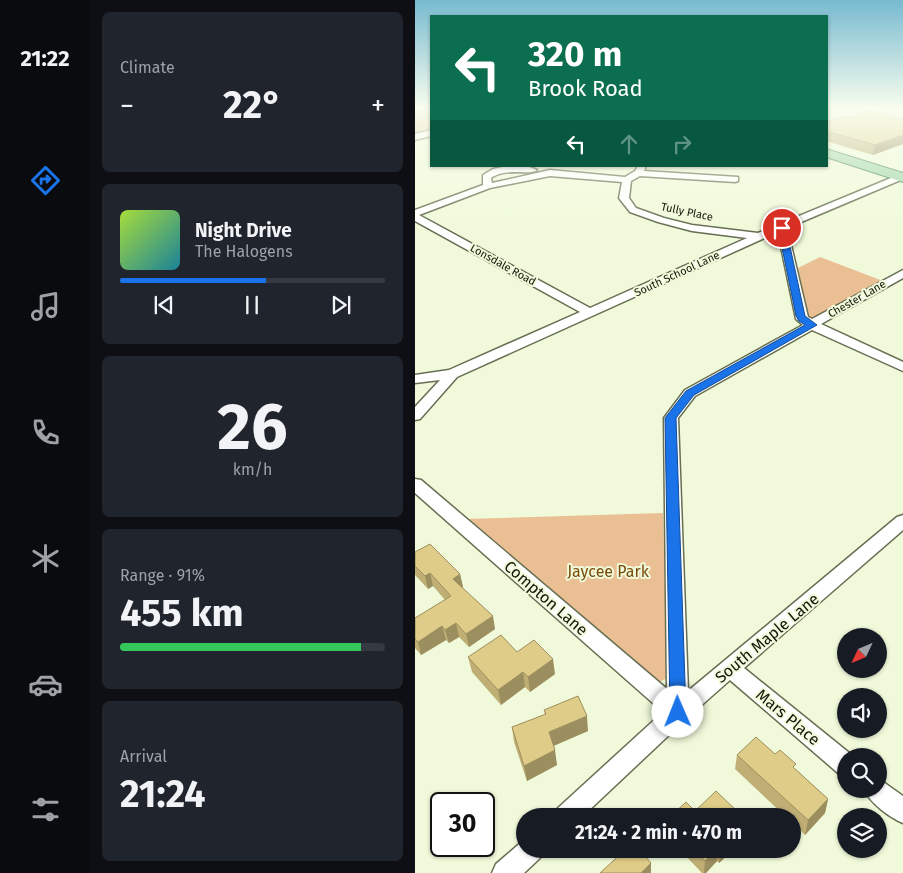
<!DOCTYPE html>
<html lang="en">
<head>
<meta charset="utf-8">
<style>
  :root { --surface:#171b24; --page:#20242c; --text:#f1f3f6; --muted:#9ea1a6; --line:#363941; --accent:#1a73e8 }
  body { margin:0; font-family:"Fira Sans",sans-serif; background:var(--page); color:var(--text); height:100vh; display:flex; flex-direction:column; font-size:19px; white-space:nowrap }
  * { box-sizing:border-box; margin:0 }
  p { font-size:16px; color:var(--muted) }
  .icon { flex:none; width:28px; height:28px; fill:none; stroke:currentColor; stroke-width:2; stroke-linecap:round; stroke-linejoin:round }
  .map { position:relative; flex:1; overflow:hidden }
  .sheet { display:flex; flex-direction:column; gap:12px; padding:12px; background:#0d0f14; width:325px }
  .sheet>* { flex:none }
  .top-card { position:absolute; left:15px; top:15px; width:398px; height:152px; border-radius:0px; box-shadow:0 1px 4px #0004; background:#0b6e4f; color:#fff; overflow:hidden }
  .needle { width:32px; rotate:226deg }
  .fabs { position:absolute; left:422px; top:628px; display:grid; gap:10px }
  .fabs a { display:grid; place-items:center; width:50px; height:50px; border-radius:50%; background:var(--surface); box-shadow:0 1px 4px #0004; font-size:25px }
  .speed { position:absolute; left:15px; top:792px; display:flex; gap:10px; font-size:25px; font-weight:700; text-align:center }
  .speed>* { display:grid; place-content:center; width:65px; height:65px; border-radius:50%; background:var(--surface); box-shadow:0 1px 4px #0004; line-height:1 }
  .speed .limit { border:2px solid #111; border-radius:8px; background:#fff; color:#111 }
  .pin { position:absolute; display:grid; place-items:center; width:42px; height:42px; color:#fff; margin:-21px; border:2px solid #fff; border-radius:50%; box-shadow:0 1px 5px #0007 }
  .me { position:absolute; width:55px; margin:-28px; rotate:359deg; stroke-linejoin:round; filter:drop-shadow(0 0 4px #0008) }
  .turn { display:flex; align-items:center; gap:18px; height:105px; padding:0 15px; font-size:22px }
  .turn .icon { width:65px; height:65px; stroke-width:2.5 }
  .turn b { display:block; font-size:35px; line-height:42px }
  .lanes { display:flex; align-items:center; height:48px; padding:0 15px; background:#0003; justify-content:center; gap:25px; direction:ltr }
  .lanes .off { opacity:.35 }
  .big { font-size:38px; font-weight:700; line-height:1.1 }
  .sheet .card { flex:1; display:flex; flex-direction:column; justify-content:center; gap:8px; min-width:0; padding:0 18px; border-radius:8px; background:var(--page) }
  .sheet .dial { align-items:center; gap:0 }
  .dial b { font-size:65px; line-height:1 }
  .song { display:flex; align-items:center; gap:15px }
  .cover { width:60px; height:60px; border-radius:8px; background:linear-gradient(135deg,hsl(80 70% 55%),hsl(190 70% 35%)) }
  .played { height:5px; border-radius:2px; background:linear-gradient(90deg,var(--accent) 55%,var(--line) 55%) }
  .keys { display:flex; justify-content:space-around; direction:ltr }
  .heat { display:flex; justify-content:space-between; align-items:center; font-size:28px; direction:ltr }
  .charge { height:8px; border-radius:4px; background:linear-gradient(90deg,#34c759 91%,var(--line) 0) }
  .trip { position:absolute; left:101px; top:808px; width:285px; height:50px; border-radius:25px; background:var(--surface); box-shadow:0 1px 4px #0004; font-weight:700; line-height:50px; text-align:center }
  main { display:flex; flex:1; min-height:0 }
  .dock { display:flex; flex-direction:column; width:90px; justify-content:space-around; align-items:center; background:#090b0e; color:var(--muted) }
  .dock .icon { width:35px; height:35px }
  .dock .on { color:var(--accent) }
  .dock b { font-size:22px; color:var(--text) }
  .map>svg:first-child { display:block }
</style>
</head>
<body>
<main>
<nav class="dock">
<b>21:22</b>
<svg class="icon on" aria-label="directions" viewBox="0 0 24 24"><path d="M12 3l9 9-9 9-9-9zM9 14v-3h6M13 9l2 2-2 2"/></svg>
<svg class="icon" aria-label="music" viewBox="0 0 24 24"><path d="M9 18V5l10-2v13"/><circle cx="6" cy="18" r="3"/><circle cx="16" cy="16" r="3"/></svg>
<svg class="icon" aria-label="phone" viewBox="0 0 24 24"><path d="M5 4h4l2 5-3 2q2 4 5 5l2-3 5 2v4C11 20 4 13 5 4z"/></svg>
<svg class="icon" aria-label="climate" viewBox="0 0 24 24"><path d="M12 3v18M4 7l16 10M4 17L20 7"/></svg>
<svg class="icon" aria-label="car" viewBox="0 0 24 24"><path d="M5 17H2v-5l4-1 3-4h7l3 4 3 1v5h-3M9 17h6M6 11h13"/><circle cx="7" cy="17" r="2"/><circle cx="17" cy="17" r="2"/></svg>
<svg class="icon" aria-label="filters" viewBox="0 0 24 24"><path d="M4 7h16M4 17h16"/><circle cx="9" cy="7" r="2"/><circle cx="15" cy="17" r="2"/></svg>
</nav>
<section class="sheet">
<div class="card"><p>Climate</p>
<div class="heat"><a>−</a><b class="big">22°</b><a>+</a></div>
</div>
<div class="card">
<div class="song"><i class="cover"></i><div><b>Night Drive</b><p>The Halogens</p></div></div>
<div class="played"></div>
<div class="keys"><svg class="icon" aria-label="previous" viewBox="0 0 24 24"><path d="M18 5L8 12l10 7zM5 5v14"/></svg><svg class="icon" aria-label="pause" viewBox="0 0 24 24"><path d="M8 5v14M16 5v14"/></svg><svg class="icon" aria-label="next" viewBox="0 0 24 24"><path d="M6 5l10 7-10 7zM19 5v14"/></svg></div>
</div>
<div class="card dial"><b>26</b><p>km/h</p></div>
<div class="card"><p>Range · 91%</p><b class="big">455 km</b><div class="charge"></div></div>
<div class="card"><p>Arrival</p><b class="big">21:24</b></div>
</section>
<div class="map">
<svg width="488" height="873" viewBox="0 0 488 873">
  <rect width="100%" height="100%" fill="#f0fada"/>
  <g fill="#eabf93">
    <polygon points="0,107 16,107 16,131 0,135"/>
    <polygon points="405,257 468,281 400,319 393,318 383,268"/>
    <polygon points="248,513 252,678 243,683 50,519"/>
  </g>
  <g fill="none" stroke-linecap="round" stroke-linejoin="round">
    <defs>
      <g id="street">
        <path d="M92 166H112L122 170C114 176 92 167 76 178L77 183 135 170 210 177 220 171 223 166H231L229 171 323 177V181L320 182 225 176 216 181 214 198 221 208 249 218 277 225 343 233 488 173V179L372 228 393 317 397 319 488 270V278L406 324 488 362V371L397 330 280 396 263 418 273 691 482 517 488 515V530L329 668 438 756H431V776L423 773 315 680 271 719 168 816H139L143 808 248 712 0 493V479L6 480 252 689 249 418 270 390 388 325 381 319 363 232 42 377 5 419 0 420V407L25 380 0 383V375L34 370 165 312 0 221V210L68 185V175L78 169ZM135 176 207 182 204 198 215 212 243 222 277 231 332 238 175 308 4 215 75 188Z"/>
        <path d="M464 779 488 796V823C474 817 455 803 449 789H464Z"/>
        <polygon points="110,839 110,849 128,849 125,858 109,873 77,873 81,864"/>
      </g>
      <polygon id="secondary" points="16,130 16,136 0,140 0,134"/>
      <polygon id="primary" points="411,149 488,173 488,182 411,157"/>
    </defs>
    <use href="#street" stroke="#676f53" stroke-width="3"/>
    <use href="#secondary" stroke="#676f53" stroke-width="3"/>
    <use href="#primary" stroke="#47814f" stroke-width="2"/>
    <use href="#street" fill="#fff" fill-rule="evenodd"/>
    <use href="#secondary" fill="#fff" fill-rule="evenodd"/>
    <use href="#primary" fill="#a1d6ab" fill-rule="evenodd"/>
  </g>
  <g fill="#c0af75">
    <polygon points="436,118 488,119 488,144 458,155 411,141 411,122"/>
    <polygon points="0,552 45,574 48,588 80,629 54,647 44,637 34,643 31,640 6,655 0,648 0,618 30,600 18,586 13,589 0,575"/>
    <polygon points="102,652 140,674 115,692 110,687 86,705 57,672 53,657"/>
    <polygon points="129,710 173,731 138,746 142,765 112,781 99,742 97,727 130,715"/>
    <polygon points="360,754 380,769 413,799 410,813 390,835 378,823 378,816 370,816 320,769 322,755"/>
    <polygon points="258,849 314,849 314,854 304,863 302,861 291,873 287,873 268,853 265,856"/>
  </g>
  <g fill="#9c8f5f">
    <polygon points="488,135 488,144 458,155 460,145"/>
    <polygon points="15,573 18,586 13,589 10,576"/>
    <polygon points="45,574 48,587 41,592 38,579"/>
    <polygon points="78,616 80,629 54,647 51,634"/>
    <polygon points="41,623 44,637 34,643 30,630"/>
    <polygon points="27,626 31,640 6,655 3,642"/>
    <polygon points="138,659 140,674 115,692 113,677"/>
    <polygon points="108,672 110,687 86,705 83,690"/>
    <polygon points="172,716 173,731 136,747 134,732"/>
    <polygon points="140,750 142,765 112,781 109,766"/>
    <polygon points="413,799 410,813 390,835 393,820"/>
    <polygon points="266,849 269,849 268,853 265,856"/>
    <polygon points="302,849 303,849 302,861 291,873 289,873 290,861"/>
    <polygon points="306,849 314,849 314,854 304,863"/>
    <polygon points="236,863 236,873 226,873"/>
  </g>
  <g fill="#dfcc88" stroke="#9c8f5f">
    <polygon points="456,111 488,119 488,135 460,145 411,131 411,122 429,116 436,118"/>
    <polygon points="15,544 45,574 38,579 78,616 51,634 41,623 30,630 27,626 3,642 0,639 0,618 36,596 15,573 10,576 0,566 0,552"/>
    <polygon points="86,635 102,652 119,640 138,659 113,677 108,672 83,690 53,657"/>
    <polygon points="163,696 172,716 134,732 140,750 109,766 97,727 131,714 129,710"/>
    <polygon points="341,737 360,754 365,750 381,764 378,767 413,799 393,820 322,755"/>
    <polygon points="301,791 324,813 321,816 256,816 271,802 280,811"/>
    <polygon points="211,849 224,849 236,863 226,873 185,873"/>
    <polygon points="278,849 302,849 290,861"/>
  </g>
  <linearGradient id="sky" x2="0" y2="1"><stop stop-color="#77bad0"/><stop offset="0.47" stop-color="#f8fdee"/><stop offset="1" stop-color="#f8fdee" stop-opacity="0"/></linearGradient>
  <rect width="488" height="229" fill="url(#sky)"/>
  <polygon fill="#1a73e8" stroke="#114b97" points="367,225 371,228 390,316 402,325 279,395 261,418 271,712 269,718 263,720 257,718 255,712 250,418 271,391 390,325 384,321 381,316 363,228"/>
  <g text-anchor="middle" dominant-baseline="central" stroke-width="4" stroke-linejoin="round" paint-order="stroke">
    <g font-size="11" fill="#13160b" stroke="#f0fada">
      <text transform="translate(272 212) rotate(12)">Tully Place</text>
      <text transform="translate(88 265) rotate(29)">Lonsdale Road</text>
      <text transform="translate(262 274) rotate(-25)">South School Lane</text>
      <text transform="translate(442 299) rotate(-30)">Chester Lane</text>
    </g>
    <g font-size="16" fill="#794b0c" stroke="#f0fada">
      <text x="193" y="571">Jaycee Park</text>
    </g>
    <g font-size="16" fill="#13160b" stroke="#f0fada">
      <text transform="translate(131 598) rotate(41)">Compton Lane</text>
      <text transform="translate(352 638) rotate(-40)">South Maple Lane</text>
      <text transform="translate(373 717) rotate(40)">Mars Place</text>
    </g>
  </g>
</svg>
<div class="fabs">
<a><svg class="needle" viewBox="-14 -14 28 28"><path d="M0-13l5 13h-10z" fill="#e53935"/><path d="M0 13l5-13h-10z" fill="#9ea1a6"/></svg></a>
<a><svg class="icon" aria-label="sound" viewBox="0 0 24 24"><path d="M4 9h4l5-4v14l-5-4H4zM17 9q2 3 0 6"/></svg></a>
<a><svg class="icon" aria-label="search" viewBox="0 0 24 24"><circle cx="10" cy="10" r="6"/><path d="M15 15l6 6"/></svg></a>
<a><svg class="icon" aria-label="layers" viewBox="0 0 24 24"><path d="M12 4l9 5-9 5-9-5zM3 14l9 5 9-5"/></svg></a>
</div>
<div class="speed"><div class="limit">30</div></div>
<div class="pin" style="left:367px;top:228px;background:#d93025"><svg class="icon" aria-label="arrive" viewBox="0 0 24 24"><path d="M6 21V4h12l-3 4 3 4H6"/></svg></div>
<svg class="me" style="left:263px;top:712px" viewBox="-20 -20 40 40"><circle r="19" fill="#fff"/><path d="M0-13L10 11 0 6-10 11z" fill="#1a73e8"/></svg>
<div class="trip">21:24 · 2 min · 470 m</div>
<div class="top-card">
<div class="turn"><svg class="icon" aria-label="left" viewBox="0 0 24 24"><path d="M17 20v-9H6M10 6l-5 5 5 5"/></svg><div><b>320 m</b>Brook Road</div></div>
<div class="lanes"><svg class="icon" aria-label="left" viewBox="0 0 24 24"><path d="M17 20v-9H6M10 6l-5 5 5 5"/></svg><svg class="icon off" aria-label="ahead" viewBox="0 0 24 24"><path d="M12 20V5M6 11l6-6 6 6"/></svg><svg class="icon off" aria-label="right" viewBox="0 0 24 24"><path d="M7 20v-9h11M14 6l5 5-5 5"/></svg></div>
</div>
</div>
</main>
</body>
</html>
